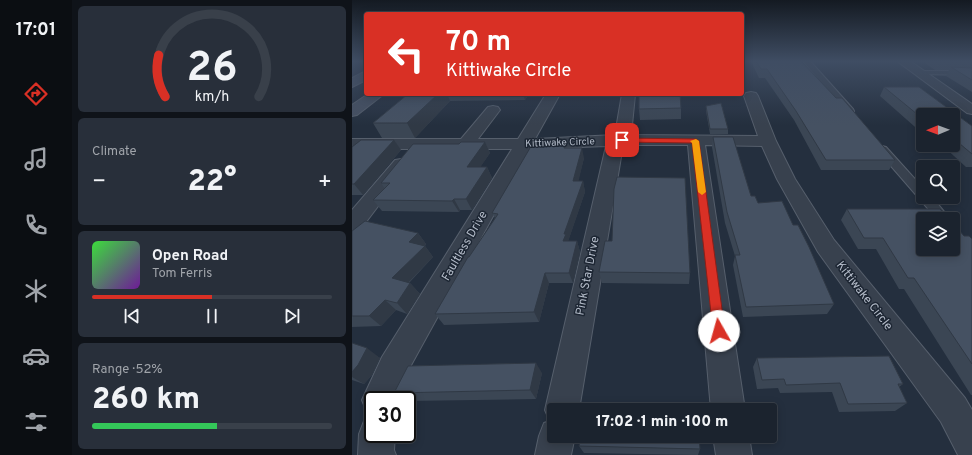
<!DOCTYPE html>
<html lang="en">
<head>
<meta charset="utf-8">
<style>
  :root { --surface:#1b232e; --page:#282f3a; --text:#f1f3f6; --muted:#a0a4aa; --line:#39404a; --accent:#d93025 }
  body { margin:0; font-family:Overpass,sans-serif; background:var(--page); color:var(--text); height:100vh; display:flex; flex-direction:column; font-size:15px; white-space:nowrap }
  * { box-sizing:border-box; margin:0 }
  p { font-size:13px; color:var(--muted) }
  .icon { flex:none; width:22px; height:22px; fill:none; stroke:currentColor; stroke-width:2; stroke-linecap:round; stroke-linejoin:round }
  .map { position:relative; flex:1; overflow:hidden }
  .panel { display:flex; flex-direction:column; gap:6px; padding:6px; background:#0f1319; width:280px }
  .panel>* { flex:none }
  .hud { position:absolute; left:12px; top:12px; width:380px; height:84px; border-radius:4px; box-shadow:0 2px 10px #0003,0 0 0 1px var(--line); background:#d93025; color:#fff; overflow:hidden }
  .needle { width:26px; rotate:269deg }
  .controls { position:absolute; left:564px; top:108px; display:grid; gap:8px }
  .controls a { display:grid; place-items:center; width:44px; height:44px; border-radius:4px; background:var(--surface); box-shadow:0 2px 10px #0003,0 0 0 1px var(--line); font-size:20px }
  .speed { position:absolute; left:12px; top:391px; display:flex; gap:8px; font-size:20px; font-weight:700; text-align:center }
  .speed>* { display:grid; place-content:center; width:52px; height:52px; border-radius:50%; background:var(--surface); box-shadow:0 2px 10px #0003,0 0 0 1px var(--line); line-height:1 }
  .speed .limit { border:2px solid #111; border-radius:6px; background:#fff; color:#111 }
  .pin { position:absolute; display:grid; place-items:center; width:34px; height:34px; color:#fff; margin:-17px; border-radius:8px; box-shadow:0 2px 6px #0006 }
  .me { position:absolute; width:44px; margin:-22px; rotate:353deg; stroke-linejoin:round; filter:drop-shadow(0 0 3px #0008) }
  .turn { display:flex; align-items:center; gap:14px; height:84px; padding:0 16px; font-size:18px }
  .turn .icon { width:52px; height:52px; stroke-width:2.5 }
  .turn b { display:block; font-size:28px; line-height:34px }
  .big { font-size:30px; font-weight:800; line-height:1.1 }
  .panel .widget { flex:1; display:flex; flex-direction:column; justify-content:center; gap:6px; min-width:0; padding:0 14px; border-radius:6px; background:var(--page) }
  .panel .dial { align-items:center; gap:0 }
  .dial svg { height:104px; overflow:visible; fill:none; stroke:var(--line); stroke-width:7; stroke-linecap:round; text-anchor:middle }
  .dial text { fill:var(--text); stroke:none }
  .song { display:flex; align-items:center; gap:12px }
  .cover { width:48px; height:48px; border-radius:6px; background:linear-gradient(135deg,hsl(120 70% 55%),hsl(280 70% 35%)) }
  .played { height:4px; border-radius:2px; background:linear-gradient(90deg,var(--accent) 50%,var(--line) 50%) }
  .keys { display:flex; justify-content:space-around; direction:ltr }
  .heat { display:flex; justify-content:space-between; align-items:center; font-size:22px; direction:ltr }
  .charge { height:6px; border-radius:3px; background:linear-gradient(90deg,#34c759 52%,var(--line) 0) }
  .trip { position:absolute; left:195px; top:403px; width:230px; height:40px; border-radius:4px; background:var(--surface); box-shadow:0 2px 10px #0003,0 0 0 1px var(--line); font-weight:800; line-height:40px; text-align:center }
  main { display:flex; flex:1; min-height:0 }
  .tabs { display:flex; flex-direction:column; width:72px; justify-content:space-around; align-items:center; background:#0b0e12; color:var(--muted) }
  .tabs .icon { width:28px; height:28px }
  .tabs .current { color:var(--accent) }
  .tabs b { font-size:18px; color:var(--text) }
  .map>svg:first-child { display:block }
</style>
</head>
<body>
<main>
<nav class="tabs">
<b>17:01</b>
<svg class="icon current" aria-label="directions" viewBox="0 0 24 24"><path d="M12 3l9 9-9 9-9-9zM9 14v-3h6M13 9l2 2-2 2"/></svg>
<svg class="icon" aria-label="music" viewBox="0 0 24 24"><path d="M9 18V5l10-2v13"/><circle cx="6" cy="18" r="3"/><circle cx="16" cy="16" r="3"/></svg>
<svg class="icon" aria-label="phone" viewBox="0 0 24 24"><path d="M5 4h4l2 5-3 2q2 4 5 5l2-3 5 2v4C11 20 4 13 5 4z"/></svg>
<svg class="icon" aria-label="climate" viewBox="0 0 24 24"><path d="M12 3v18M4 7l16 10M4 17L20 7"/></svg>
<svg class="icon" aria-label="car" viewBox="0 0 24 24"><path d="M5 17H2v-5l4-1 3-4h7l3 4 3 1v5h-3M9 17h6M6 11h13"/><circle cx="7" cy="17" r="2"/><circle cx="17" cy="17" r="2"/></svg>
<svg class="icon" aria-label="filters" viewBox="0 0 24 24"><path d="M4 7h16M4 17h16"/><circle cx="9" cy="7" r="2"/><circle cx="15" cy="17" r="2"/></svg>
</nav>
<section class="panel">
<div class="widget dial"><svg viewBox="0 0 100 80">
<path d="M14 69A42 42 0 1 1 86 69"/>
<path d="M14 69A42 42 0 0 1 9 37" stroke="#d93025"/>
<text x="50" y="56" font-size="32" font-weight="700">26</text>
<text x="50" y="72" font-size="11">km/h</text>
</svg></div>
<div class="widget"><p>Climate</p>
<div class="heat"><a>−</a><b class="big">22°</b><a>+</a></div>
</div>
<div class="widget">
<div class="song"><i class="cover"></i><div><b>Open Road</b><p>Tom Ferris</p></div></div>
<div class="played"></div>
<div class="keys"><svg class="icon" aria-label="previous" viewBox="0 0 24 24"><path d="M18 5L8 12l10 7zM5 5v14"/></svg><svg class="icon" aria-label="pause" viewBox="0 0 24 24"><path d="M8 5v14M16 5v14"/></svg><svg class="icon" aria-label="next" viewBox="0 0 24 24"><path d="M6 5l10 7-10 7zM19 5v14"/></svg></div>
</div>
<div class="widget"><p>Range · 52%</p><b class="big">260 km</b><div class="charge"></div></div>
</section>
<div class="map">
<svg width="620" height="455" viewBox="0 0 620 455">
  <rect width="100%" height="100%" fill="#242f3e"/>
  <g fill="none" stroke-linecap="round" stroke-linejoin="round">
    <defs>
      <g id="lane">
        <polygon points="451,61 458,61 501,109 502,111 501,113 495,113"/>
        <polygon points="567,71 620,71 620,75 565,74 563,73"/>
        <polygon points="530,146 534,147 571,188 571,197 580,197 598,219 585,219 526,151 525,149 526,147"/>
      </g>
      <g id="street">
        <polygon points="545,61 558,61 620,104 620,114 615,113"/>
        <polygon points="399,92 404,93 406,96 424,141 443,179 482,240 613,398 620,410 620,455 606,455 589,422 466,252 425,179 410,146 353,145 393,410 359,410 336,145 271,145 227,410 202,410 202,436 223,436 219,455 183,455 187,436 192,423 198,421 193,410 254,146 178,149 52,378 44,400 21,400 21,414 15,412 10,400 30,357 160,149 0,149 0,139 109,139 136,107 141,106 146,107 148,110 126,139 166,139 194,94 208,94 183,139 263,135 270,94 283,95 279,135 406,136 392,96 394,93"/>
        <polygon points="49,159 55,160 58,164 8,230 0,233 0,210 43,160"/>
        <polygon points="21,418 21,434 43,434 42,450 44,455 6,455 7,434 12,421"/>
        <polygon points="361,436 397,436 400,455 364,455"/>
      </g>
      <g id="secondary">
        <polygon points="14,71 14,80 0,87 0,78"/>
        <polygon points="16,94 32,94 5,115 0,116 0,105"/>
      </g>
    </defs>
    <use href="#lane" stroke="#565f6c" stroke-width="2"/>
    <use href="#street" stroke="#565f6c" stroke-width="2"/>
    <use href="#secondary" stroke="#565f6c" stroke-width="2"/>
    <use href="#lane" fill="#38414e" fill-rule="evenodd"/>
    <use href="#street" fill="#38414e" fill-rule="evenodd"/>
    <use href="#secondary" fill="#465061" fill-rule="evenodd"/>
  </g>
  <g fill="#3b4654">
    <polygon points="399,61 449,61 484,98 543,160 537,170 469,170 442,120 413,78 407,78"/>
    <polygon points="570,61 620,61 620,92 594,76 597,70 583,70"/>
    <polygon points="532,87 567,87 620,126 620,167 614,167 590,145 601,145 601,115 571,115 571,134 528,96"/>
    <polygon points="56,94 177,94 173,100 98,101 63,138 30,138 21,123"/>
    <polygon points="354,106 376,129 376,134 358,134 354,111"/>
    <polygon points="329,108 329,119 288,120 287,109"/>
    <polygon points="361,137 399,196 406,203 482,304 475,314 391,317 381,265 383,256 373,223 360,147"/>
    <polygon points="133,142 138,153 128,167 135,167 140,178 120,210 108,210 107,212 30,211 21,200 33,189 29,183"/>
    <polygon points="213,144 214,148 232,158 226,181 231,181 233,192 216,241 225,241 228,252 221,283 197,283 187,322 92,325 83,314 117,257 143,218 140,213"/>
    <polygon points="0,147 49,150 11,195 0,195"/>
    <polygon points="495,209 612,236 620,239 620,395 619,395 552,289 547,289 524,249 506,249 489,220"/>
    <polygon points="0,231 66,233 74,244 73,246 81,257 57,283 58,283 68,294 55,314 44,310 29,326 0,327"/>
    <polygon points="260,241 338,273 337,284 250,283 247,272"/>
    <polygon points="0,343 28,358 20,375 12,384 0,380"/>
    <polygon points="405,358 551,384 547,387 555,403 543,411 487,412 480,392 428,393 426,388 405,389 401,367"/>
    <polygon points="190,373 184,399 55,401 55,400 52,400 42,393"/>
    <polygon points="227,446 348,449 346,455 232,453"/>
  </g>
  <g fill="#303945">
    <polygon points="86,94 95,94 98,101 63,138 55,123"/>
    <polygon points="171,94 177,94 173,100"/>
    <polygon points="42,140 49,150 11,195 2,184"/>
    <polygon points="133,142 138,153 121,178 115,167"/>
    <polygon points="230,148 232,158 224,192 221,181"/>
    <polygon points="135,167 140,178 120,210 114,199"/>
    <polygon points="231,181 233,192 216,242 211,241 212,234"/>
    <polygon points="102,199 108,210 107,212 100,201"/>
    <polygon points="66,233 74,244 65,253 57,242"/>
    <polygon points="225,241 228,252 221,283 217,273"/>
    <polygon points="73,246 81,257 50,289 40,278"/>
    <polygon points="193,273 197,283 187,322 182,312"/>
    <polygon points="58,283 68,294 55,314 45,303"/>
    <polygon points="33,300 44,310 29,326 17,316"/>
    <polygon points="15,348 28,358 20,375 12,384 0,377 0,372"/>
    <polygon points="184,363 190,373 184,399 178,390"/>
  </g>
  <g fill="#455162" stroke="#303945">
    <polygon points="404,61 449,61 484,98 490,98 543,160 474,160 444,111 415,69 409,69"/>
    <polygon points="599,67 620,68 620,80"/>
    <polygon points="532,87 567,87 620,126 620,154 601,138 601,115 571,115 571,119"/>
    <polygon points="56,94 86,94 55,123 21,123"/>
    <polygon points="287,94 328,94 329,108 287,109"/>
    <polygon points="369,103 376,129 358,129 354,106"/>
    <polygon points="361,137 381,137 399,196 403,196 406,203 430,201 441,225 446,225 457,247 482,304 394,307 383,255 388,255 375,212"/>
    <polygon points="9,140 42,140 2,184 0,184 0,147"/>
    <polygon points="109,142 133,142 115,167 135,167 114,199 102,199 100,201 21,200 38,183 29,183 61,144 107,144"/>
    <polygon points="182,144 213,144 212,148 230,148 221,181 231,181 212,234 214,234 211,241 225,241 217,273 193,273 182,312 83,314 116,257 117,257 146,214 140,213 178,148"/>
    <polygon points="265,177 333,178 338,273 247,272 253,241 260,241 262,189"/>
    <polygon points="495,209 588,209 597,219 571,219 571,249 601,249 601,223 612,236 617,236 620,239 620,364 562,278 556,278 531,238 512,238"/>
    <polygon points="13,221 66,233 57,242 73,246 40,278 58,283 45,303 33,300 17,316 0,316 0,231"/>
    <polygon points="0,343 15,348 6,365 0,372"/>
    <polygon points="537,356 551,384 546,384 555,403 496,404 488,383 434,385 432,379 410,380 405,358"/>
    <polygon points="184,363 178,390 42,393 56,366"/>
    <polygon points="234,408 346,410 234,410"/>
    <polygon points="229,436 347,436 348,449 227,446"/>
  </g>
  <linearGradient id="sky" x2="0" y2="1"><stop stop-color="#141a22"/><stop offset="0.49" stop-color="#3f4d63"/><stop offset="1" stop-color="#3f4d63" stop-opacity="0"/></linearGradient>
  <rect width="620" height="125" fill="url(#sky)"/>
  <polygon fill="#d93025" stroke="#8d1f18" points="270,138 344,139 347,141 373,331 371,335 367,336 362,335 361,331 340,143 268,142 267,140"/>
  <polygon fill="#f59e0b" points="344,139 347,141 354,192 350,195 346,192 340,143 338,141"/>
  <g text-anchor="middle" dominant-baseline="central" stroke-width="3" stroke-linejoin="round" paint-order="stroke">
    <g font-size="10" fill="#b4bcc9" stroke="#1d2633">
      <text transform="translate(208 143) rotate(-2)">Kittiwake Circle</text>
    </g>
    <g font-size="12" fill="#b4bcc9" stroke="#1d2633">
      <text transform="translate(113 246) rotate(-60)">Faultless Drive</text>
      <text transform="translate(236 276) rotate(-79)">Pink Star Drive</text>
      <text transform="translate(512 296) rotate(52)">Kittiwake Circle</text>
    </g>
  </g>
</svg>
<div class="controls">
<a><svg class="needle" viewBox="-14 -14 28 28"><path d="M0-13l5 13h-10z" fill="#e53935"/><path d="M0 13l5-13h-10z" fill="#a0a4aa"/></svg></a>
<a><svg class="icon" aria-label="search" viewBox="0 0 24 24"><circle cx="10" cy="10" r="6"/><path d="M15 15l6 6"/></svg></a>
<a><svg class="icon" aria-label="layers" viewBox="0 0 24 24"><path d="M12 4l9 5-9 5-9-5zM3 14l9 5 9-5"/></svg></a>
</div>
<div class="speed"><div class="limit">30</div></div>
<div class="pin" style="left:270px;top:140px;background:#d93025"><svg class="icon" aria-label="arrive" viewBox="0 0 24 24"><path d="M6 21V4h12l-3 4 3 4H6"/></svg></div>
<svg class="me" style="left:367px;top:331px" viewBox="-20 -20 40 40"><circle r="19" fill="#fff"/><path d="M0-13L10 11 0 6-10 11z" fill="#d93025"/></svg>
<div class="trip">17:02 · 1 min · 100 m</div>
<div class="hud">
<div class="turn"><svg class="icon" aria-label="left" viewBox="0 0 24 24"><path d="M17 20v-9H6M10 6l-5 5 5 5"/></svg><div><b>70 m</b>Kittiwake Circle</div></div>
</div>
</div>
</main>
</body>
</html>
